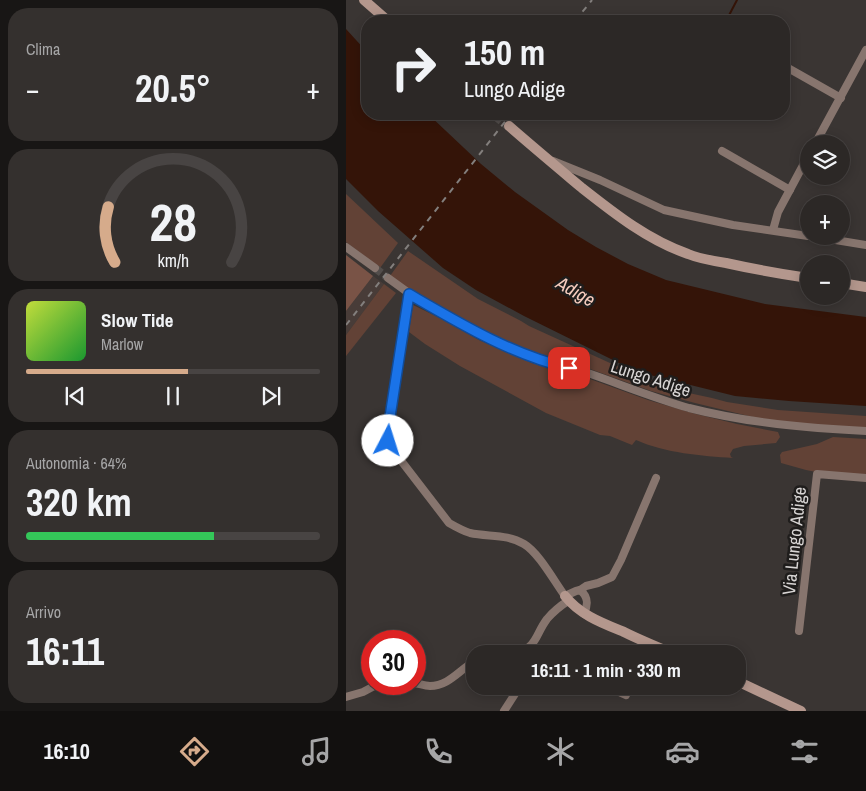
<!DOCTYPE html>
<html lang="it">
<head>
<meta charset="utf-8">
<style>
  :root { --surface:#2c2826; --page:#34302e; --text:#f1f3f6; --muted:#a6a6a7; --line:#484443; --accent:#d6ab8b }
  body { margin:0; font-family:"Archivo Narrow",sans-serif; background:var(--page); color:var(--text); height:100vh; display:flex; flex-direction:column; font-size:19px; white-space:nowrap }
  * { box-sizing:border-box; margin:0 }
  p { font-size:16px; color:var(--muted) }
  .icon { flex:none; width:28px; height:28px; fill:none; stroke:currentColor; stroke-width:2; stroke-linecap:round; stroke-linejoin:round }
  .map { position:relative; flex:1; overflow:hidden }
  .sheet { display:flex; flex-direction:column; gap:8px; padding:8px; background:#181615; width:346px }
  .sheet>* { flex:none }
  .top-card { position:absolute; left:15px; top:15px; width:429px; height:105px; border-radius:20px; box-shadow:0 2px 12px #0003,0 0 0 1px var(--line); background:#2c2826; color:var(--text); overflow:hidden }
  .buttons { position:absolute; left:454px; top:135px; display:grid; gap:10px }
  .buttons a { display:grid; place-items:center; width:50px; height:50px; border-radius:50%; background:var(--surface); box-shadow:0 2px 12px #0003,0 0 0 1px var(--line); font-size:25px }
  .speed { position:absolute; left:15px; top:630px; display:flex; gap:10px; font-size:25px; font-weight:700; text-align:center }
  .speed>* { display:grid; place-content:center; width:65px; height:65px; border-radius:50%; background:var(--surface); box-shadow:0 2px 12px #0003,0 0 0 1px var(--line); line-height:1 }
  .speed .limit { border:8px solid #d22; background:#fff; color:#111 }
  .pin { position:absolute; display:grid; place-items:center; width:42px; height:42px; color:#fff; margin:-21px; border-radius:10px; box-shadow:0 2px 8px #0006 }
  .me { position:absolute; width:55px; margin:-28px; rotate:5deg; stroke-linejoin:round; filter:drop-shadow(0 0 4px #0008) }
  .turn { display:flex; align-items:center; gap:18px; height:105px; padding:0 20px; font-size:22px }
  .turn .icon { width:65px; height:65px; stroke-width:2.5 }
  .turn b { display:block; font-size:35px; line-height:42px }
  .big { font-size:38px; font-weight:700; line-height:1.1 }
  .sheet .widget { flex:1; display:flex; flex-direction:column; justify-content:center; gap:8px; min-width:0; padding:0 18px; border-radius:20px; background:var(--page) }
  .sheet .dial { align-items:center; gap:0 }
  .dial svg { height:130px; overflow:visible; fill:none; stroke:var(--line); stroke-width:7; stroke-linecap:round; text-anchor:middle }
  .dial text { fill:var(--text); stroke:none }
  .song { display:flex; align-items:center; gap:15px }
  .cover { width:60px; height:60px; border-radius:8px; background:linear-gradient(135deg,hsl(70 70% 55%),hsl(130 70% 35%)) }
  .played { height:5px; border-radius:2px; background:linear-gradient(90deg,var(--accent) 55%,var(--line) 55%) }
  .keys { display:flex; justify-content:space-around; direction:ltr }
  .heat { display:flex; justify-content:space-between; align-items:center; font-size:28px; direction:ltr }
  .charge { height:8px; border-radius:4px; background:linear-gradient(90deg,#34c759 64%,var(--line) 0) }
  .trip { position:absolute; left:120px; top:645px; width:280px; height:50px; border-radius:20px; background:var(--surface); box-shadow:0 2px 12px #0003,0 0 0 1px var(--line); font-weight:700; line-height:50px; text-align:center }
  .menu { display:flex; height:80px; justify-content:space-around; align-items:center; background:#12100f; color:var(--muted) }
  .menu .icon { width:35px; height:35px }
  .menu .current { color:var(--accent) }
  .menu b { font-size:22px; color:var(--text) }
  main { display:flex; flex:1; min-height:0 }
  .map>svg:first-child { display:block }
</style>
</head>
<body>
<main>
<section class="sheet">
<div class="widget"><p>Clima</p>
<div class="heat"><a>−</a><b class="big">20.5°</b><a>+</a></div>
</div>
<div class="widget dial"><svg viewBox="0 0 100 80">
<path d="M14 69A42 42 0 1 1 86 69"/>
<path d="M14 69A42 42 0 0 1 10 35" stroke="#d6ab8b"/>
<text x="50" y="56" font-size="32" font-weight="700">28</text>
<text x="50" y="72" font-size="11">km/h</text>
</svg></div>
<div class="widget">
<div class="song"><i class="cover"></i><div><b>Slow Tide</b><p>Marlow</p></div></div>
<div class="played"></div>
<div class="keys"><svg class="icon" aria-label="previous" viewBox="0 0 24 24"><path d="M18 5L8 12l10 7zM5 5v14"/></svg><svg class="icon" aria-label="pause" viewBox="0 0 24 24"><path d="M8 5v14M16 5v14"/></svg><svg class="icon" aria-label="next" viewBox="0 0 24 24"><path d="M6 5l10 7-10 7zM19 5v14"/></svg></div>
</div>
<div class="widget"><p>Autonomia · 64%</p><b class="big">320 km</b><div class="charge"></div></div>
<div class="widget"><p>Arrivo</p><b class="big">16:11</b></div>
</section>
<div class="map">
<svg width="520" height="711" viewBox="0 0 520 711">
  <rect width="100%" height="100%" fill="#3a3533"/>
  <polygon fill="#483c38" points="27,276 38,284 0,335 0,311"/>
  <g fill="#624236">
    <polygon points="0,194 52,243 34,268 0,242"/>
    <polygon points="62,251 132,299 175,321 183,326 264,363 329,390 366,398 381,402 432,410 520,416 520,429 486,428 415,419 349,403 305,391 233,365 189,354 138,331 99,309 66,293 44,276"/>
    <polygon points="38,284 50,293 0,356 0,335"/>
    <path d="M67 305 94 318 133 340 186 363 230 374 302 400 346 413 391 424 432 432 434 437 430 443 398 446 387 449 384 454 385 457 387 458C356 456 319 453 290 440L286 445 264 436 254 435 200 413 114 366 79 344 63 332Z"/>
    <polygon points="487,437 520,439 520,475 475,473 460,470 435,463 434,455 436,452 471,444"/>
  </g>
  <polygon fill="#795346" points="0,255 27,276 0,311"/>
  <polygon fill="#341408" points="0,29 21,52 21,114 82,114 135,164 169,192 222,230 250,247 282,264 320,280 419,304 520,317 520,406 443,401 389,396 304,375 273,363 178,316 130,290 97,268 32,211 0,179"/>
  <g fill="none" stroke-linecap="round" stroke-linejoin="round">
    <polyline stroke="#341408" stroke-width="2" points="380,21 391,0"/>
    <polyline stroke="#524d4b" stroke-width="8" stroke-dasharray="8 4" stroke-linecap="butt" points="29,268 42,278"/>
    <polyline stroke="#524d4b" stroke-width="10" stroke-dasharray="10 5" stroke-linecap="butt" points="148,114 163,126"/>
    <g stroke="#87756e" stroke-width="8">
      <polyline points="442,68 495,98"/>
      <polyline points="469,144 520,50"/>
      <polyline points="376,151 444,190"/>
      <polyline points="207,161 254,180 318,210 387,225 462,236"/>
      <polyline points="427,230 432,212 462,156"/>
      <polyline points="465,236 520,245"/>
      <polyline points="0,247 29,268"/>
      <path d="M42 278C88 313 151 346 206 364 217 367 229 368 239 372 274 384 308 398 343 408 402 423 460 428 520 431"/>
      <path d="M63 294 41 436 43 445 103 523C110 527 117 531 124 533 142 537 162 534 178 544 193 553 208 581 219 596L230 591 234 590C243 597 242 605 238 614"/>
      <polyline points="234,590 240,586 252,583 266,577 275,560 310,478"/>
      <polyline points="453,631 471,474 520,478"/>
      <path d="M170 654C192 646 189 635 201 619 207 612 214 606 222 601"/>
      <path d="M69 683C74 684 79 686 84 686 103 686 114 669 129 661"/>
      <polyline points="260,686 280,695"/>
      <polyline points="0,697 17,692 32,684"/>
      <polyline points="158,711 174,686"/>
    </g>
    <g stroke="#b4978d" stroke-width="10">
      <polyline points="18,0 42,21"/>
      <path d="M163 126C187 147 211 167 236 188 269 214 302 240 342 254 354 259 367 261 380 263 407 269 435 274 462 278"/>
      <polyline points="495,283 520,287"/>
      <path d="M219 596C234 615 256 623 278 632 294 640 311 647 328 654"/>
      <polyline points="391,681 455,711"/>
    </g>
    <g stroke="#837f7d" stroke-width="2" stroke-dasharray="6 6" stroke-linecap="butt">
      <polyline points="229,21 246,0"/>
      <polyline points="0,325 165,114"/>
    </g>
  </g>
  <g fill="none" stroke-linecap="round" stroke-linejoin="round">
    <defs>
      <path id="route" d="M42 441 41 436 63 294C113 323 166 355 223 368"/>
    </defs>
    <use href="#route" stroke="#114b97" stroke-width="12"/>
    <use href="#route" stroke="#1a73e8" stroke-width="9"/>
  </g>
  <g text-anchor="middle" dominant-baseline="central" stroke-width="5" stroke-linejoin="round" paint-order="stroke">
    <g font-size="18" fill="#d8d5d4" stroke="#1f1d1c">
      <text transform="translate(305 378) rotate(18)">Lungo Adige</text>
      <text transform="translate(448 541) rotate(-84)">Via Lungo Adige</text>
    </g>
    <g font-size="19" font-style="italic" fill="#f6ccbe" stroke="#1f1d1c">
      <text transform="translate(230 291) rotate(30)">Adige</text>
    </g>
  </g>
</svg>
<div class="buttons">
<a><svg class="icon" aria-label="layers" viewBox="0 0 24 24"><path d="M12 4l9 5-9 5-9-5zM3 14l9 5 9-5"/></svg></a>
<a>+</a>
<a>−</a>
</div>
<div class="speed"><div class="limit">30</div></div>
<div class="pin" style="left:223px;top:368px;background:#d93025"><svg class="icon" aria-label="arrive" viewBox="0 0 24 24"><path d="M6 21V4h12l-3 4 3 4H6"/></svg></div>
<svg class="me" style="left:42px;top:441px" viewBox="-20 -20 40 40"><circle r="19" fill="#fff"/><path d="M0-13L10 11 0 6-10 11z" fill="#1a73e8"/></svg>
<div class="trip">16:11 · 1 min · 330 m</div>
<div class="top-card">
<div class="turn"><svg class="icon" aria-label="right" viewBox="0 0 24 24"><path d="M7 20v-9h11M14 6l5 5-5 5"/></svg><div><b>150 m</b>Lungo Adige</div></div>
</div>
</div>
</main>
<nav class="menu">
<b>16:10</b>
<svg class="icon current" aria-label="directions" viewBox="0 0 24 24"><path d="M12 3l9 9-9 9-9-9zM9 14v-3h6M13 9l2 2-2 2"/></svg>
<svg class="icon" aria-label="music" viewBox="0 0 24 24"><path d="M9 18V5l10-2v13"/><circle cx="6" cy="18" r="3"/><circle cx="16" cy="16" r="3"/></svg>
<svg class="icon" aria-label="phone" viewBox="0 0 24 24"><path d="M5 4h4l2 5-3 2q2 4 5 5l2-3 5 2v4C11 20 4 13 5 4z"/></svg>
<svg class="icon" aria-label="climate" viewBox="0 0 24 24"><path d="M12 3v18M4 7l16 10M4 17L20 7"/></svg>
<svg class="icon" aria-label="car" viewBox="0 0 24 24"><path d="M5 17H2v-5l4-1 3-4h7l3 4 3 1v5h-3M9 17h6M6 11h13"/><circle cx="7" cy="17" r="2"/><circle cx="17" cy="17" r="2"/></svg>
<svg class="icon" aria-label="filters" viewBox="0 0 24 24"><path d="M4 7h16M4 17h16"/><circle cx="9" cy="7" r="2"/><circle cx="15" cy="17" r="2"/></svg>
</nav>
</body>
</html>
